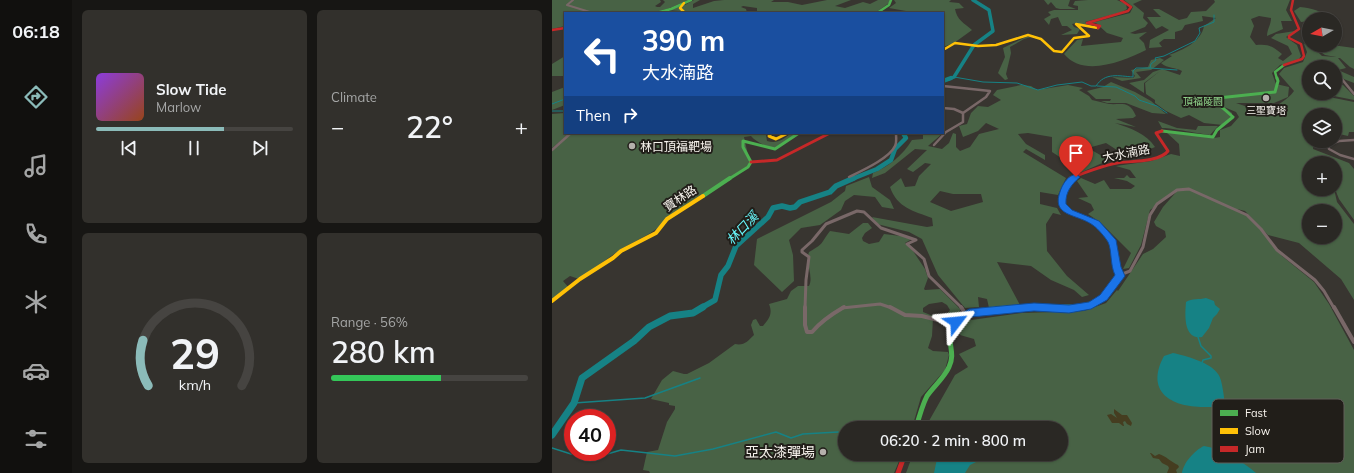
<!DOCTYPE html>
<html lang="en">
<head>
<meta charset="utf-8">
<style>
  :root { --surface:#2a2824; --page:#32302c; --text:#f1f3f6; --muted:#a5a6a6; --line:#464441; --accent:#8bbbb9 }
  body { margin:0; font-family:Mulish,"Noto Sans TC",sans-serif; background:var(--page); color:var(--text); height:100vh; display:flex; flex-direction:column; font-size:15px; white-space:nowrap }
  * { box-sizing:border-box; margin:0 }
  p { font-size:13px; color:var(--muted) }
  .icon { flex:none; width:22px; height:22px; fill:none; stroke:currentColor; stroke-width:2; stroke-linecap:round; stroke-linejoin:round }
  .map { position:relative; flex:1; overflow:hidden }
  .sheet { display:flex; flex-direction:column; gap:10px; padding:10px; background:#171614; width:480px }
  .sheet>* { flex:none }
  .hud { position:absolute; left:12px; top:12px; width:380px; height:122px; border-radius:0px; box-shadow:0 1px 3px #0004,0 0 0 1px var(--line); background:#1a4fa0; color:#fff; overflow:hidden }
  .needle { width:26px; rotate:261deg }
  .buttons { position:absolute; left:750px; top:12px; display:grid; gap:8px }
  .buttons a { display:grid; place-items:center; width:40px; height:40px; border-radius:50%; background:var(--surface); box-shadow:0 1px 3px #0004,0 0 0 1px var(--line); font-size:20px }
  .speed { position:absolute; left:12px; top:409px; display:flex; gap:8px; font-size:20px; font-weight:700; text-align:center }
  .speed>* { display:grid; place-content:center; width:52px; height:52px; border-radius:50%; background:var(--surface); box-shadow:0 1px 3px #0004,0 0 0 1px var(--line); line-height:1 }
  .speed .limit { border:6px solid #d22; background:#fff; color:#111 }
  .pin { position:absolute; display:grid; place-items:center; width:34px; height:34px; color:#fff; margin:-41px -17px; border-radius:50% 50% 50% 0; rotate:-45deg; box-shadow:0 0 4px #0007 }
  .pin .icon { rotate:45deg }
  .me { position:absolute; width:44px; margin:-22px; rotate:61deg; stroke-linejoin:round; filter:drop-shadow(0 0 3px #0008) }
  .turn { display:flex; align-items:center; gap:14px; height:84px; padding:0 12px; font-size:18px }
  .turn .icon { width:52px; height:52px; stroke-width:2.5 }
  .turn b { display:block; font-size:28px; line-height:34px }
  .then { display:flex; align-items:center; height:38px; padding:0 12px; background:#0003; gap:8px; font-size:15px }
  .big { font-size:30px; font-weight:600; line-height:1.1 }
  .sheet .card { flex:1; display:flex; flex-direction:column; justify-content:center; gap:6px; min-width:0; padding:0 14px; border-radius:6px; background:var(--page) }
  .sheet .dial { align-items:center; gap:0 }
  .dial svg { height:104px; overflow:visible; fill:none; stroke:var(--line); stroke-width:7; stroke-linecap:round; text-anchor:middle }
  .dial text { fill:var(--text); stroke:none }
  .song { display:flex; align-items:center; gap:12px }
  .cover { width:48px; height:48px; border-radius:6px; background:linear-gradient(135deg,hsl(270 70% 55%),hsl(20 70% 35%)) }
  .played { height:4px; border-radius:2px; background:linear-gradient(90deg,var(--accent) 65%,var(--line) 65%) }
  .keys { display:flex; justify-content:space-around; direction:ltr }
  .heat { display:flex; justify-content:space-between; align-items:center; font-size:22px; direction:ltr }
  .charge { height:6px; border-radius:3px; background:linear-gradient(90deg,#34c759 56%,var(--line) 0) }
  .sheet .tiles { flex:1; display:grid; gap:10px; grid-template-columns:repeat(2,1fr) }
  .trip { position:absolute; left:286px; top:421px; width:230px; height:40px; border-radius:20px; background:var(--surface); box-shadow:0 1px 3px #0004,0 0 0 1px var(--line); font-weight:600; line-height:40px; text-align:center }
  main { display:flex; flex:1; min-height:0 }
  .tabs { display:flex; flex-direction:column; width:72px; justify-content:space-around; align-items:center; background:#11100e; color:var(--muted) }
  .tabs .icon { width:28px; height:28px }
  .tabs .active { color:var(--accent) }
  .tabs b { font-size:18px; color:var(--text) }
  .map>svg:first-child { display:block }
</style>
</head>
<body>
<main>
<nav class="tabs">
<b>06:18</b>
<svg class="icon active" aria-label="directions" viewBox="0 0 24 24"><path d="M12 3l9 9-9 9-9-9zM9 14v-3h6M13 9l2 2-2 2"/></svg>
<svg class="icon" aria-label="music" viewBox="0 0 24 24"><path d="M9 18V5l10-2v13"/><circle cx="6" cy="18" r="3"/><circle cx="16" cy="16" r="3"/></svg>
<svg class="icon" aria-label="phone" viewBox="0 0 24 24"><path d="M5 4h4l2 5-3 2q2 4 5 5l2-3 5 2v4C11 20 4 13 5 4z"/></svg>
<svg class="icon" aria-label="climate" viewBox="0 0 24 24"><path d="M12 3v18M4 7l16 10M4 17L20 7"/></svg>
<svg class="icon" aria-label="car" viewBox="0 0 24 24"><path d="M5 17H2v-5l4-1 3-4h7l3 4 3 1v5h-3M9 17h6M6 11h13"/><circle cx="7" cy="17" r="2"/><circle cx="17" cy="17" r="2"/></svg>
<svg class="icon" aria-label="filters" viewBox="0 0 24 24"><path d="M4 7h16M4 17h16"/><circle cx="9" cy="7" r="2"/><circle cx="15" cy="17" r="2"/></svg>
</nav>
<section class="sheet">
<div class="tiles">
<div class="card">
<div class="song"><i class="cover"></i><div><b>Slow Tide</b><p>Marlow</p></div></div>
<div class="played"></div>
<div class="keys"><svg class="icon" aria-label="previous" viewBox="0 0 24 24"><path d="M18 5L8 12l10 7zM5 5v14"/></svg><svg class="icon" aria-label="pause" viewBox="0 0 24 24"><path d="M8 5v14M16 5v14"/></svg><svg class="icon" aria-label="next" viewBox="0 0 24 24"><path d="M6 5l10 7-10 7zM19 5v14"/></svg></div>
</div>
<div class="card"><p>Climate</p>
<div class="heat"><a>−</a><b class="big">22°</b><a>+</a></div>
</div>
<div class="card dial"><svg viewBox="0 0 100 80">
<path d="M14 69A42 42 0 1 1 86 69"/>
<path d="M14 69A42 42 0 0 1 10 34" stroke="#8bbbb9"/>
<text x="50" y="56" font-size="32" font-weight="700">29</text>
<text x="50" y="72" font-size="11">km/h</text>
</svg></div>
<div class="card"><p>Range · 56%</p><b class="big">280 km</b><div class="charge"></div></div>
</div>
</section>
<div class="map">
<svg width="802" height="473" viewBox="0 0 802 473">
  <rect width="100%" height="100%" fill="#383530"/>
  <g fill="#486245" fill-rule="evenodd">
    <polygon points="0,0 108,0 109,2 103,6 105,7 108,7 113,2 111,0 136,0 118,8 99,13 85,13 76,11 62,13 13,13 13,26 0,29"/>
    <polygon points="142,0 148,0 141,4 141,8 162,1 172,0 222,0 219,2 236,2 250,5 275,0 299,0 283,6 293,8 311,2 318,4 326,0 339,0 337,3 323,13 196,13 205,12 205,8 191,6 189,7 194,9 195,13 130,13 127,11 115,10 133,4 133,5"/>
    <path d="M342 0H399L397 2 407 3 412 8 403 9C405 20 412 23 420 30L402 43 391 47V13H350L354 11 337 8 344 3Z"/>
    <polygon points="492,0 518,0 516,6 524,9 508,9 504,8 499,2 496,5"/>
    <polygon points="536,0 565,0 574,4 575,9 570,12 533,22 544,28 524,23 520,24 522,27 528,29 525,34 509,35 520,30 515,26 510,26 506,17 499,19 497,25 492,19 499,15 496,12 502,10 526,10 526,6 521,5 523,1"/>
    <path d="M572 0H597H590L581 4 592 13 591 18 596 23 593 27 578 33 583 34 595 32 587 38 592 43 594 50C571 61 532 78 512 54L525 40 531 39 529 46 569 42 571 38 555 33 544 23H539L578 13 581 7Z"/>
    <path d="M662 0H738L734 10 740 21H729L731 29 715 36C715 29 719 25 719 18L707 16 699 19 702 26 698 37 704 45C717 44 720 46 730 54L726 58 731 61 740 54 736 46 719 38 724 34 743 31 734 37 745 45 749 56 747 59 728 65 720 73 724 84 737 87 736 97 722 103H684L716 114C724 104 735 101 742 91L727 74 732 68 751 62 755 52 752 44 759 45 770 56 784 57 773 55 760 46 780 45 802 48V69L798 67 788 58H786L794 68 786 70 802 77V83L789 78 783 81V67H757V93L802 102V132H797L796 136 783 133V115H757V141H762L761 149 797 163 802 169V220L787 199 783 189V163H757V189H782L785 202 802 224V300L789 279 747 243 716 235 693 211 685 209 692 213 713 234 730 256 762 282 777 304 802 350V473H354L361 454H509V428H373L403 375 416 367 407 354 424 346 422 339 408 335 412 321 470 313 532 311 554 303 565 290 566 291 591 254 601 249 614 237 613 231 604 226 602 222 611 207 626 190 598 210 589 245 577 268 571 269 579 253 549 223 536 214 542 210 539 204 526 198 536 197 525 181 529 178 543 184 552 180 558 189H579L583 186 575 181 562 178H572L575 175 578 178H584L578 170 564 166 599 161 619 154 628 156 627 144 614 132 662 138 668 137V130L679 126 687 117 684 112 672 107 680 113V116L671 125 652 123 637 115 629 118 614 111 603 103V100L594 94 593 83 608 71 592 83V93L577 83 592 80 601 72 610 69 628 75 630 71C623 67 616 69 609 63L620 56 617 55C631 50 649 42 652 26L664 18 650 16 651 21 633 25 630 30 623 32V39H612L607 43 610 47 597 48 598 40 617 30 610 26 604 29 595 17H609L601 9H607L627 20 635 18 639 12 654 11 663 2ZM757 211H783V237H757Z"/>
    <path d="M748 7C760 8 770 11 780 19H757V21L749 22 742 11Z"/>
    <polygon points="474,37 479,37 472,39 458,47 459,53 454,74 456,79 453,80 446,73 453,57 451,48"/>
    <polygon points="13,56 13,76 0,76 0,64"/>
    <polygon points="608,58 612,60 599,70 584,72 589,78 570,81 560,77 581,78 583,76 579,70 596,67 599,60"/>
    <polygon points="559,82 583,92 599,101 614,114 600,113 574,103 555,103 549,101 558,101 559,99 544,99 535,91 551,87"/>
    <path d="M469 85 479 86 485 90 516 85 531 88 527 90 537 96 540 100C546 101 551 103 557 104 570 105 577 100 584 116L581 118 564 119 584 127 563 123C578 128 595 134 603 147L596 150 568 152 554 143 536 148 557 160 530 172H525L528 162 517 163 500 152V137L476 133 466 134 474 144 493 155V160L474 149 471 152 514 178 506 195 488 192V204L505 208 509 215 501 213 494 224 495 251 515 276 537 295 530 297 522 290 499 280 479 266 445 262 468 305 437 308 435 299 426 297 427 307 413 308 386 275 370 239 357 232 325 224 320 217 375 227 381 226 380 218C362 211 345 208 338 187L349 178 353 187 363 186 367 176 379 164 373 163 361 172 355 169 375 150 363 149 333 173 320 178 321 173C336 167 351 155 360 140L371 139V133H391L376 146 390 149 397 143 401 133 404 134V147L408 151 418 147 427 134 447 129 434 123 426 131 411 137 407 126 415 124 419 113 426 106 436 107 449 100 441 95 445 90ZM388 191 401 194H429L431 202 399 211 378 202Z"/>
    <polygon points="783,85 791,85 802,96 802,100 767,93 783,93"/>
    <polygon points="13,87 13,105 0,110 0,92"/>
    <polygon points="13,113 13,133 18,133 0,148 0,114"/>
    <path d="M606 121 625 128 644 130 646 126H666L658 135C649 134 615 127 610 128Z"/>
    <path d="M20 133H216L214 135 215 141C225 144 231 140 239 133H245C240 137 233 144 227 147 218 150 204 142 199 136L192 137 198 164 97 234 69 249 27 279 18 276 11 281 17 288 0 303V150Z"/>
    <polygon points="317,177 320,187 338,200 342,209 330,207 323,197 302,195 293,201 289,210 268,225 249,228 237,240 241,255 242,281 230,292 202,265 205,239 279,202 293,191 294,186"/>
    <path d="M311 223H316L320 228 313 233 310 238 311 241 317 244 327 242 332 234 357 237 360 239 353 243 361 251 373 269 376 278 372 289 373 290 388 289 408 309C409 319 398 324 389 324L388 321V319L393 317 398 310 395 305 390 302 377 304 371 308V312L381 316V318L380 336 376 348 381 351 396 352 397 355 393 370 369 397 360 428H293V454H350L342 473H98L97 471 91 470 95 452 106 450 115 422 123 409V406L117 405V403L99 399 110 380 121 371 132 374H135L157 363 183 344C192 346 196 341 202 335L199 325 201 320 204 319 208 326H211C217 319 221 314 217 304L235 299 239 291 246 286H257C262 277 253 263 257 252 273 243 268 244 278 231L297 234Z"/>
  </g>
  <g fill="#453d20">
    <polygon points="562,409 570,415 575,415 580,423 579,426 575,424 573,421 571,422 572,426 571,426 567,423 560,423 555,415 559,414 565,418 562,413"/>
    <path d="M598 453H599L603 456 607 454C614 456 619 462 626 465L627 467 624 470 625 473H615L617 468 616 466 610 463 607 459 601 458Z"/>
  </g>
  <g fill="#168285">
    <path d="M654 298 662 301 663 305 668 309 665 314 661 318 657 328 650 337C631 340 633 314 634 302 640 298 647 300 654 298Z"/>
    <path d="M621 353C634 356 658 362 666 374 670 378 672 397 673 404 667 408 660 407 652 407 618 407 593 391 612 356Z"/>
    <path d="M652 446C671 449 690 461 704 473H630C631 463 643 450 652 446Z"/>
    <polygon points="386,454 430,454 432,458 418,465 413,473 382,473"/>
  </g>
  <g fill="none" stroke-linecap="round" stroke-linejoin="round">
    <g stroke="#168285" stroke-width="1">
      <polyline points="237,13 239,13"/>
      <polyline points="598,68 625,70"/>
      <path d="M402 77 431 82 465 83 486 90 505 85 530 82 539 86H544C553 72 567 76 581 77V71L584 68H598L599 64 604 60 603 58 612 56 643 41 648 33 647 28 662 22V15"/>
      <polyline points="545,86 564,87 583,96 587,100 605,106 615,113"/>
      <polyline points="0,104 13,99"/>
      <polyline points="0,111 13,111"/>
    </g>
    <g stroke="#168285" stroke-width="1.5">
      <polyline points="646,337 649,346 659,356 659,358 651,360 650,363"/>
      <polyline points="22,403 93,398 148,378"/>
      <polyline points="0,448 19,454 45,457 69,450 123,456 161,449 224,432 239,438 251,434 286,432"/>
    </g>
    <polyline stroke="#168285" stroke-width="3.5" points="397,79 402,77 422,45 441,31 437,10 421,0"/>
    <g stroke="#168285" stroke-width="4.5">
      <polyline points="391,81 399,78"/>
      <polyline points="300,179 325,169 339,160 343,149 354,138 351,133"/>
    </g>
    <polyline stroke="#168285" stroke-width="5.5" points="149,308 163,300 169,275 176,266 184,246 216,217 221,208 230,206 238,208 243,207 248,202 278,192 284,186 302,178"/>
    <polyline stroke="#168285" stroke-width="7" points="0,435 22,403 30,378 82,341 97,327 118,316 141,313 151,307"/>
    <g stroke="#796868" stroke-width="2">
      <polyline points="21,0 15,5 41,13"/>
      <polyline points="773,62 779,67"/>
      <polyline points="783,70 790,79"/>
    </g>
    <g stroke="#796868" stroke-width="2.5">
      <polyline points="789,78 802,94"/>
      <polyline points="391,108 402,109 411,113"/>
      <polyline points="802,140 787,141 776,145 777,149 788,155 802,159"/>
      <polyline points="382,145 394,132 411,122 411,113 434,97 438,91 391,86"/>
      <polyline points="0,150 19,133"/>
      <path d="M297 177C309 171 338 158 343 146 345 142 344 137 344 133"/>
    </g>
    <g stroke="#796868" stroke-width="3">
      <polyline points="568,275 578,271 591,247 598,215 605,204 625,190 637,189 695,215 709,229 725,250 763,280 772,291 782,308"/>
      <polyline points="253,308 254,280 257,257 250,252 250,250 260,241 274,224 305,211 312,212 329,228 364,240 355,244 372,259 377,276 410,308"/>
      <polyline points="290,308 328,304 340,308"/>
    </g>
    <g stroke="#796868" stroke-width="4">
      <path d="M253 307V325L255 332H260C269 321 280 314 292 307"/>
      <polyline points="338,307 353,315 370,316 386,320 400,326"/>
      <polyline points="409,307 414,315"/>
      <polyline points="782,307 802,342"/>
    </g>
    <g stroke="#4caf50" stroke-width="2.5">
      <polyline points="104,13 119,9 139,0"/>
      <polyline points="115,13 120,13"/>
      <polyline points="325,13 337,5 339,0"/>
      <polyline points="725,79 723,72 732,65"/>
    </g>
    <g stroke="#4caf50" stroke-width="3">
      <polyline points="610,131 661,137 665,130 681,117 664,102 666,98 723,92 726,81 725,78"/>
      <polyline points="199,162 191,147 191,141 223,149 247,133"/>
      <polyline points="177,179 196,167 199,162"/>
    </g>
    <g stroke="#4caf50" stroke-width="4">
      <polyline points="151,196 178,178"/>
      <polyline points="459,308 522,308 544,302"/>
    </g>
    <g stroke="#4caf50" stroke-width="5">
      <polyline points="493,307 527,307"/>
      <path d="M364 428C367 417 370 406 375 396 382 386 392 378 397 367 403 355 397 346 398 334 400 308 453 308 473 307"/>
    </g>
    <g stroke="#ffc107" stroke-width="2.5">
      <polyline points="132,3 128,8 133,13"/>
      <polyline points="391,50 403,43 426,46 444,45 476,35 489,39 502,51 510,52 522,38 537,36 524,24 546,28"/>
    </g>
    <polyline stroke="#ffc107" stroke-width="3" points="220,133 217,136 224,139 236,133"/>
    <polyline stroke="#ffc107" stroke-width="4" points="0,301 28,279 61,258 69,251 104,233 115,219 151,196"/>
    <g stroke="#c62828" stroke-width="2.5">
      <polyline points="546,28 548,26 535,23 576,11 579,7 569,0"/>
      <polyline points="0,30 13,28"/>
      <polyline points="732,65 750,59 752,56 749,44 737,38 737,36 747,29 739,10 741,0"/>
    </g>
    <g stroke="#c62828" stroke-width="3">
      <polyline points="199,162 225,160 278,133"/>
      <path d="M518 179C524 175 557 164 565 163 578 161 608 162 616 151L604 133 610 131"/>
    </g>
    <polyline stroke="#c62828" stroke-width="4" points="519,178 513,189 510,201 513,208 517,212 544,223 561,242 564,267 568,275 552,298 544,302"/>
    <polyline stroke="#c62828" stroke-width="5" points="346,473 353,454"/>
  </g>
  <path fill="#1a73e8" stroke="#114b97" d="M524 174 528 177C520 184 513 192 514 204L520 210 547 221 564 240 569 267 573 276 555 300 539 309 517 313 482 311 419 317 408 325H400L399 322 400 319 417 309 482 303 517 305 537 302 548 295 563 275C558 265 560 250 556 242 553 237 546 229 542 226 526 213 497 218 509 189 512 182 516 176 524 174Z"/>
  <g fill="#b4b0ab" stroke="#211e19" stroke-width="1.5">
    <circle cx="714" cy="98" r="4"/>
    <circle cx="80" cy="146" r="4"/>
    <circle cx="271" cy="452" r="4"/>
  </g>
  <g text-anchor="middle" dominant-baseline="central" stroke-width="4" stroke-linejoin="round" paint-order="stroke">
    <g font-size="10" fill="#92d88d" stroke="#211e19">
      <text x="651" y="101">頂福陵園</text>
    </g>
    <g font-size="10" fill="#f7f3ed" stroke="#211e19">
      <text x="714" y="110">三聖寶塔</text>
    </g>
    <g font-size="12" fill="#f7f3ed" stroke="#211e19" text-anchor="start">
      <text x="88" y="146">林口頂福靶場</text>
    </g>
    <g font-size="12" fill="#f7f3ed" stroke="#211e19">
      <text transform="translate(574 153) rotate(-11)">大水湳路</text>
      <text transform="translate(128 198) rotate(-34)">寶林路</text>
    </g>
    <g font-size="13" font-style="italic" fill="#69fbff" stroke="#211e19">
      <text transform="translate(190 228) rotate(-46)">林口溪</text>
    </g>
    <g font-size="14" fill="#f7f3ed" stroke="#211e19" text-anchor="end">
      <text x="263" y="452">亞太漆彈場</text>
    </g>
  </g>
  <rect x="660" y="399" width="132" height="64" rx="6" fill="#211e19" stroke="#615e59" stroke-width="1"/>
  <rect x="668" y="410" width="18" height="6" fill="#4caf50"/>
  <rect x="668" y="428" width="18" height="6" fill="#ffc107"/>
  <rect x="668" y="446" width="18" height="6" fill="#c62828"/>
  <g font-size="11" fill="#f7f3ed">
    <text x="693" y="417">Fast</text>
    <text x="693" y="435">Slow</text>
    <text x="693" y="453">Jam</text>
  </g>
</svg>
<div class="buttons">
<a><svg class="needle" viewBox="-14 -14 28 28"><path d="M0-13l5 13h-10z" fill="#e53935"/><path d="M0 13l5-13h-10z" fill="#a5a6a6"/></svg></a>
<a><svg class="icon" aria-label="search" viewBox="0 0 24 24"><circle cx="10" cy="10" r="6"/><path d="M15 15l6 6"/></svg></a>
<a><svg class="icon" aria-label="layers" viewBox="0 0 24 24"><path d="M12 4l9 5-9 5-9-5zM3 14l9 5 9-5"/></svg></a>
<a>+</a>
<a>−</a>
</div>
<div class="speed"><div class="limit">40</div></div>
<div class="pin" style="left:524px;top:177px;background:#d93025"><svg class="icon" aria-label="arrive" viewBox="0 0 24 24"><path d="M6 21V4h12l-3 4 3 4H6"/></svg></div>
<svg class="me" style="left:404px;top:322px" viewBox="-20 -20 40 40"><path d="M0-17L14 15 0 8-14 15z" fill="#1a73e8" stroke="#fff" stroke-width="4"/></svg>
<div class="trip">06:20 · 2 min · 800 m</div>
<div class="hud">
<div class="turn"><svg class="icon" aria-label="left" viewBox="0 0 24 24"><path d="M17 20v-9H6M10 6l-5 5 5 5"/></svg><div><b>390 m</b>大水湳路</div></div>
<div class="then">Then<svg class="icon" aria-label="right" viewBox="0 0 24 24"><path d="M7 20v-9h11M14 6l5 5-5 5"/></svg></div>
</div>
</div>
</main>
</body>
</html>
